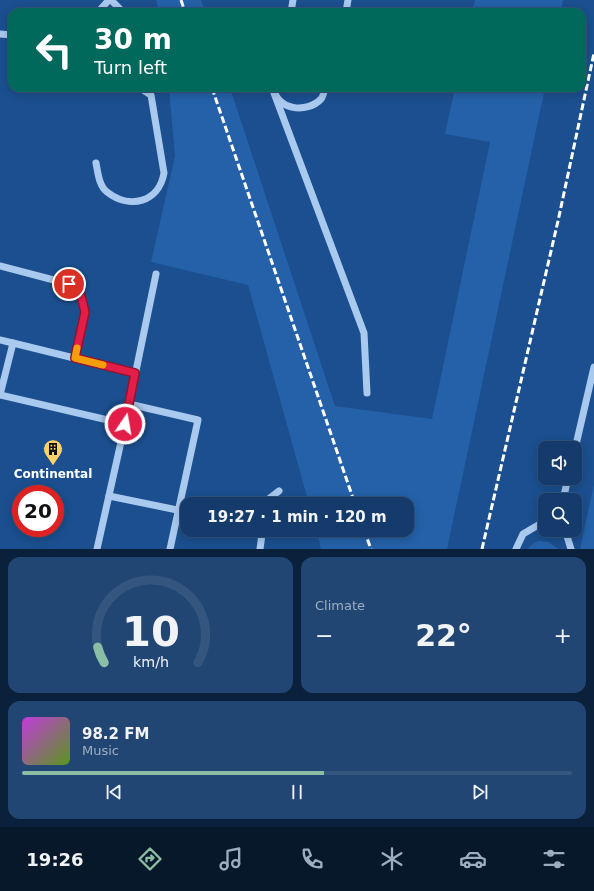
<!DOCTYPE html>
<html lang="en">
<head>
<meta charset="utf-8">
<style>
  :root { --surface:#143b6b; --page:#214673; --text:#f1f3f6; --muted:#9dadc1; --line:#33557e; --accent:#8abfa5 }
  body { margin:0; font-family:"DejaVu Sans",sans-serif; background:var(--page); color:var(--text); height:100vh; display:flex; flex-direction:column; font-size:15px; white-space:nowrap }
  * { box-sizing:border-box; margin:0 }
  p { font-size:13px; color:var(--muted) }
  .icon { flex:none; width:22px; height:22px; fill:none; stroke:currentColor; stroke-width:2; stroke-linecap:round; stroke-linejoin:round }
  .map { position:relative; height:549px; overflow:hidden }
  .panel { display:flex; flex-direction:column; gap:8px; padding:8px; background:#0b203b; flex:1 }
  .panel>* { flex:none }
  .guide { position:absolute; left:8px; top:8px; width:578px; height:84px; border-radius:12px; box-shadow:0 2px 10px #0003,0 0 0 1px var(--line); background:#00695c; color:#fff; overflow:hidden }
  .fabs { position:absolute; left:538px; top:441px; display:grid; gap:8px }
  .fabs a { display:grid; place-items:center; width:44px; height:44px; border-radius:8px; background:var(--surface); box-shadow:0 2px 10px #0003,0 0 0 1px var(--line); font-size:20px }
  .speed { position:absolute; left:12px; top:485px; display:flex; gap:8px; font-size:20px; font-weight:700; text-align:center }
  .speed>* { display:grid; place-content:center; width:52px; height:52px; border-radius:50%; background:var(--surface); box-shadow:0 2px 10px #0003,0 0 0 1px var(--line); line-height:1 }
  .speed .limit { border:6px solid #d22; background:#fff; color:#111 }
  .pin { position:absolute; display:grid; place-items:center; width:34px; height:34px; color:#fff; margin:-17px; border:2px solid #fff; border-radius:50%; box-shadow:0 1px 4px #0007 }
  .me { position:absolute; width:44px; margin:-22px; rotate:12deg; stroke-linejoin:round; filter:drop-shadow(0 0 3px #0008) }
  .turn { display:flex; align-items:center; gap:14px; height:84px; padding:0 20px; font-size:18px }
  .turn .icon { width:52px; height:52px; stroke-width:2.5 }
  .turn b { display:block; font-size:28px; line-height:34px }
  .big { font-size:30px; font-weight:800; line-height:1.1 }
  .panel .widget { flex:1; display:flex; flex-direction:column; justify-content:center; gap:6px; min-width:0; padding:0 14px; border-radius:12px; background:var(--page) }
  .panel .dial { align-items:center; gap:0 }
  .dial svg { height:104px; overflow:visible; fill:none; stroke:var(--line); stroke-width:7; stroke-linecap:round; text-anchor:middle }
  .dial text { fill:var(--text); stroke:none }
  .song { display:flex; align-items:center; gap:12px }
  .cover { width:48px; height:48px; border-radius:6px; background:linear-gradient(135deg,hsl(290 70% 55%),hsl(90 70% 35%)) }
  .played { height:4px; border-radius:2px; background:linear-gradient(90deg,var(--accent) 55%,var(--line) 55%) }
  .keys { display:flex; justify-content:space-around; direction:ltr }
  .heat { display:flex; justify-content:space-between; align-items:center; font-size:22px; direction:ltr }
  .panel .tiles { flex:1; display:grid; gap:8px; grid-template-columns:1fr 1fr }
  .widget:last-child { grid-column:span 2 }
  .trip { position:absolute; left:180px; top:497px; width:234px; height:40px; border-radius:12px; background:var(--surface); box-shadow:0 2px 10px #0003,0 0 0 1px var(--line); font-weight:800; line-height:40px; text-align:center }
  .menu { display:flex; height:64px; justify-content:space-around; align-items:center; background:#08182b; color:var(--muted) }
  .menu .icon { width:28px; height:28px }
  .menu .current { color:var(--accent) }
  .menu b { font-size:18px; color:var(--text) }
  .map>svg:first-child { display:block }
</style>
</head>
<body>
<div class="map">
<svg width="594" height="549" viewBox="0 0 594 549">
  <rect width="100%" height="100%" fill="#1b4f8f"/>
  <g fill="#2461a8">
    <polygon points="156,0 201,0 205,12 160,12"/>
    <polygon points="475,0 563,0 561,12 472,12"/>
    <polygon points="169,88 230,88 335,406 432,419 490,142 445,134 455,88 545,88 447,549 321,549 316,530 407,530 407,504 309,504 248,285 151,262 175,156"/>
    <polygon points="594,484 594,549 580,549"/>
    <polygon points="539,541 549,542 558,549 527,549 534,543"/>
  </g>
  <g fill="none" stroke-linecap="round" stroke-linejoin="round">
    <g stroke="#a9c9ee" stroke-width="7">
      <polyline points="111,0 123,12"/>
      <polyline points="98,12 109,0"/>
      <polyline points="291,12 293,0"/>
      <polyline points="346,12 348,0"/>
      <polyline points="0,34 12,35"/>
      <path d="M274 88C276 110 307 114 321 99 323 97 324 92 325 88"/>
      <polyline points="274,93 364,333 367,393"/>
      <path d="M96 163C98 173 99 186 107 192 130 210 159 202 164 173L151 95 140 88"/>
      <polyline points="0,266 69,284 81,296 85,312 75,358"/>
      <polyline points="0,340 13,343"/>
      <polyline points="0,395 125,424 97,549"/>
      <polyline points="0,395 13,343 135,373"/>
      <polyline points="129,404 198,420 170,549"/>
      <polyline points="125,424 156,274"/>
      <polyline points="575,449 594,367"/>
      <polyline points="109,496 187,512"/>
      <polyline points="563,500 568,478"/>
      <polyline points="262,504 279,491"/>
      <polyline points="254,530 262,534 260,549"/>
      <polyline points="565,530 571,549"/>
      <polyline points="516,549 523,534 545,521"/>
    </g>
    <g stroke="#fff" stroke-width="3" stroke-dasharray="7 3" stroke-linecap="butt">
      <polyline points="181,0 185,12"/>
      <polyline points="212,88 355,504"/>
      <polyline points="364,530 371,549"/>
      <polyline points="482,549 558,221 594,53"/>
    </g>
  </g>
  <g fill="none" stroke-linecap="round" stroke-linejoin="round">
    <defs>
      <polyline id="route" points="69,284 81,296 85,312 75,358 135,373 125,424"/>
    </defs>
    <use href="#route" stroke="#92132f" stroke-width="10"/>
    <use href="#route" stroke="#e11d48" stroke-width="7"/>
    <polyline stroke="#f59e0b" stroke-width="7" points="77,348 75,358 103,365"/>
  </g>
  <defs>
    <symbol id="building-pin" viewBox="-11 -11 22 30"><path d="M0 17L-7.5 6A9.5 9.5 0 1 1 7.5 6Z" fill="#ffd166" stroke="#1b4f8f"/><path d="M-4-6H4V6H1V3H-1V6H-4ZM-2.5-4.3h1.7v1.8h-1.7ZM.8-4.3h1.7v1.8H.8ZM-2.5-1h1.7V.8h-1.7ZM.8-1h1.7V.8H.8Z" fill="#111"/></symbol>
  </defs>
  <g fill-rule="evenodd">
    <use href="#building-pin" x="42" y="438" width="22" height="30"/>
  </g>
  <g text-anchor="middle" dominant-baseline="central" stroke-width="4" stroke-linejoin="round" paint-order="stroke">
    <g font-size="12" font-weight="bold" fill="#fff" stroke="#1b4f8f">
      <text x="53" y="474">Continental</text>
    </g>
  </g>
</svg>
<div class="fabs">
<a><svg class="icon" aria-label="sound" viewBox="0 0 24 24"><path d="M4 9h4l5-4v14l-5-4H4zM17 9q2 3 0 6"/></svg></a>
<a><svg class="icon" aria-label="search" viewBox="0 0 24 24"><circle cx="10" cy="10" r="6"/><path d="M15 15l6 6"/></svg></a>
</div>
<div class="speed"><div class="limit">20</div></div>
<div class="pin" style="left:69px;top:284px;background:#d93025"><svg class="icon" aria-label="arrive" viewBox="0 0 24 24"><path d="M6 21V4h12l-3 4 3 4H6"/></svg></div>
<svg class="me" style="left:125px;top:424px" viewBox="-20 -20 40 40"><circle r="17" fill="#e11d48" stroke="#fff" stroke-width="3"/><path d="M0-11L8 9 0 5-8 9z" fill="#fff"/></svg>
<div class="trip">19:27 · 1 min · 120 m</div>
<div class="guide">
<div class="turn"><svg class="icon" aria-label="left" viewBox="0 0 24 24"><path d="M17 20v-9H6M10 6l-5 5 5 5"/></svg><div><b>30 m</b>Turn left</div></div>
</div>
</div>
<section class="panel">
<div class="tiles">
<div class="widget dial"><svg viewBox="0 0 100 80">
<path d="M14 69A42 42 0 1 1 86 69"/>
<path d="M14 69A42 42 0 0 1 9 57" stroke="#8abfa5"/>
<text x="50" y="56" font-size="32" font-weight="700">10</text>
<text x="50" y="72" font-size="11">km/h</text>
</svg></div>
<div class="widget"><p>Climate</p>
<div class="heat"><a>−</a><b class="big">22°</b><a>+</a></div>
</div>
<div class="widget">
<div class="song"><i class="cover"></i><div><b>98.2 FM</b><p>Music</p></div></div>
<div class="played"></div>
<div class="keys"><svg class="icon" aria-label="previous" viewBox="0 0 24 24"><path d="M18 5L8 12l10 7zM5 5v14"/></svg><svg class="icon" aria-label="pause" viewBox="0 0 24 24"><path d="M8 5v14M16 5v14"/></svg><svg class="icon" aria-label="next" viewBox="0 0 24 24"><path d="M6 5l10 7-10 7zM19 5v14"/></svg></div>
</div>
</div>
</section>
<nav class="menu">
<b>19:26</b>
<svg class="icon current" aria-label="directions" viewBox="0 0 24 24"><path d="M12 3l9 9-9 9-9-9zM9 14v-3h6M13 9l2 2-2 2"/></svg>
<svg class="icon" aria-label="music" viewBox="0 0 24 24"><path d="M9 18V5l10-2v13"/><circle cx="6" cy="18" r="3"/><circle cx="16" cy="16" r="3"/></svg>
<svg class="icon" aria-label="phone" viewBox="0 0 24 24"><path d="M5 4h4l2 5-3 2q2 4 5 5l2-3 5 2v4C11 20 4 13 5 4z"/></svg>
<svg class="icon" aria-label="climate" viewBox="0 0 24 24"><path d="M12 3v18M4 7l16 10M4 17L20 7"/></svg>
<svg class="icon" aria-label="car" viewBox="0 0 24 24"><path d="M5 17H2v-5l4-1 3-4h7l3 4 3 1v5h-3M9 17h6M6 11h13"/><circle cx="7" cy="17" r="2"/><circle cx="17" cy="17" r="2"/></svg>
<svg class="icon" aria-label="filters" viewBox="0 0 24 24"><path d="M4 7h16M4 17h16"/><circle cx="9" cy="7" r="2"/><circle cx="15" cy="17" r="2"/></svg>
</nav>
</body>
</html>
